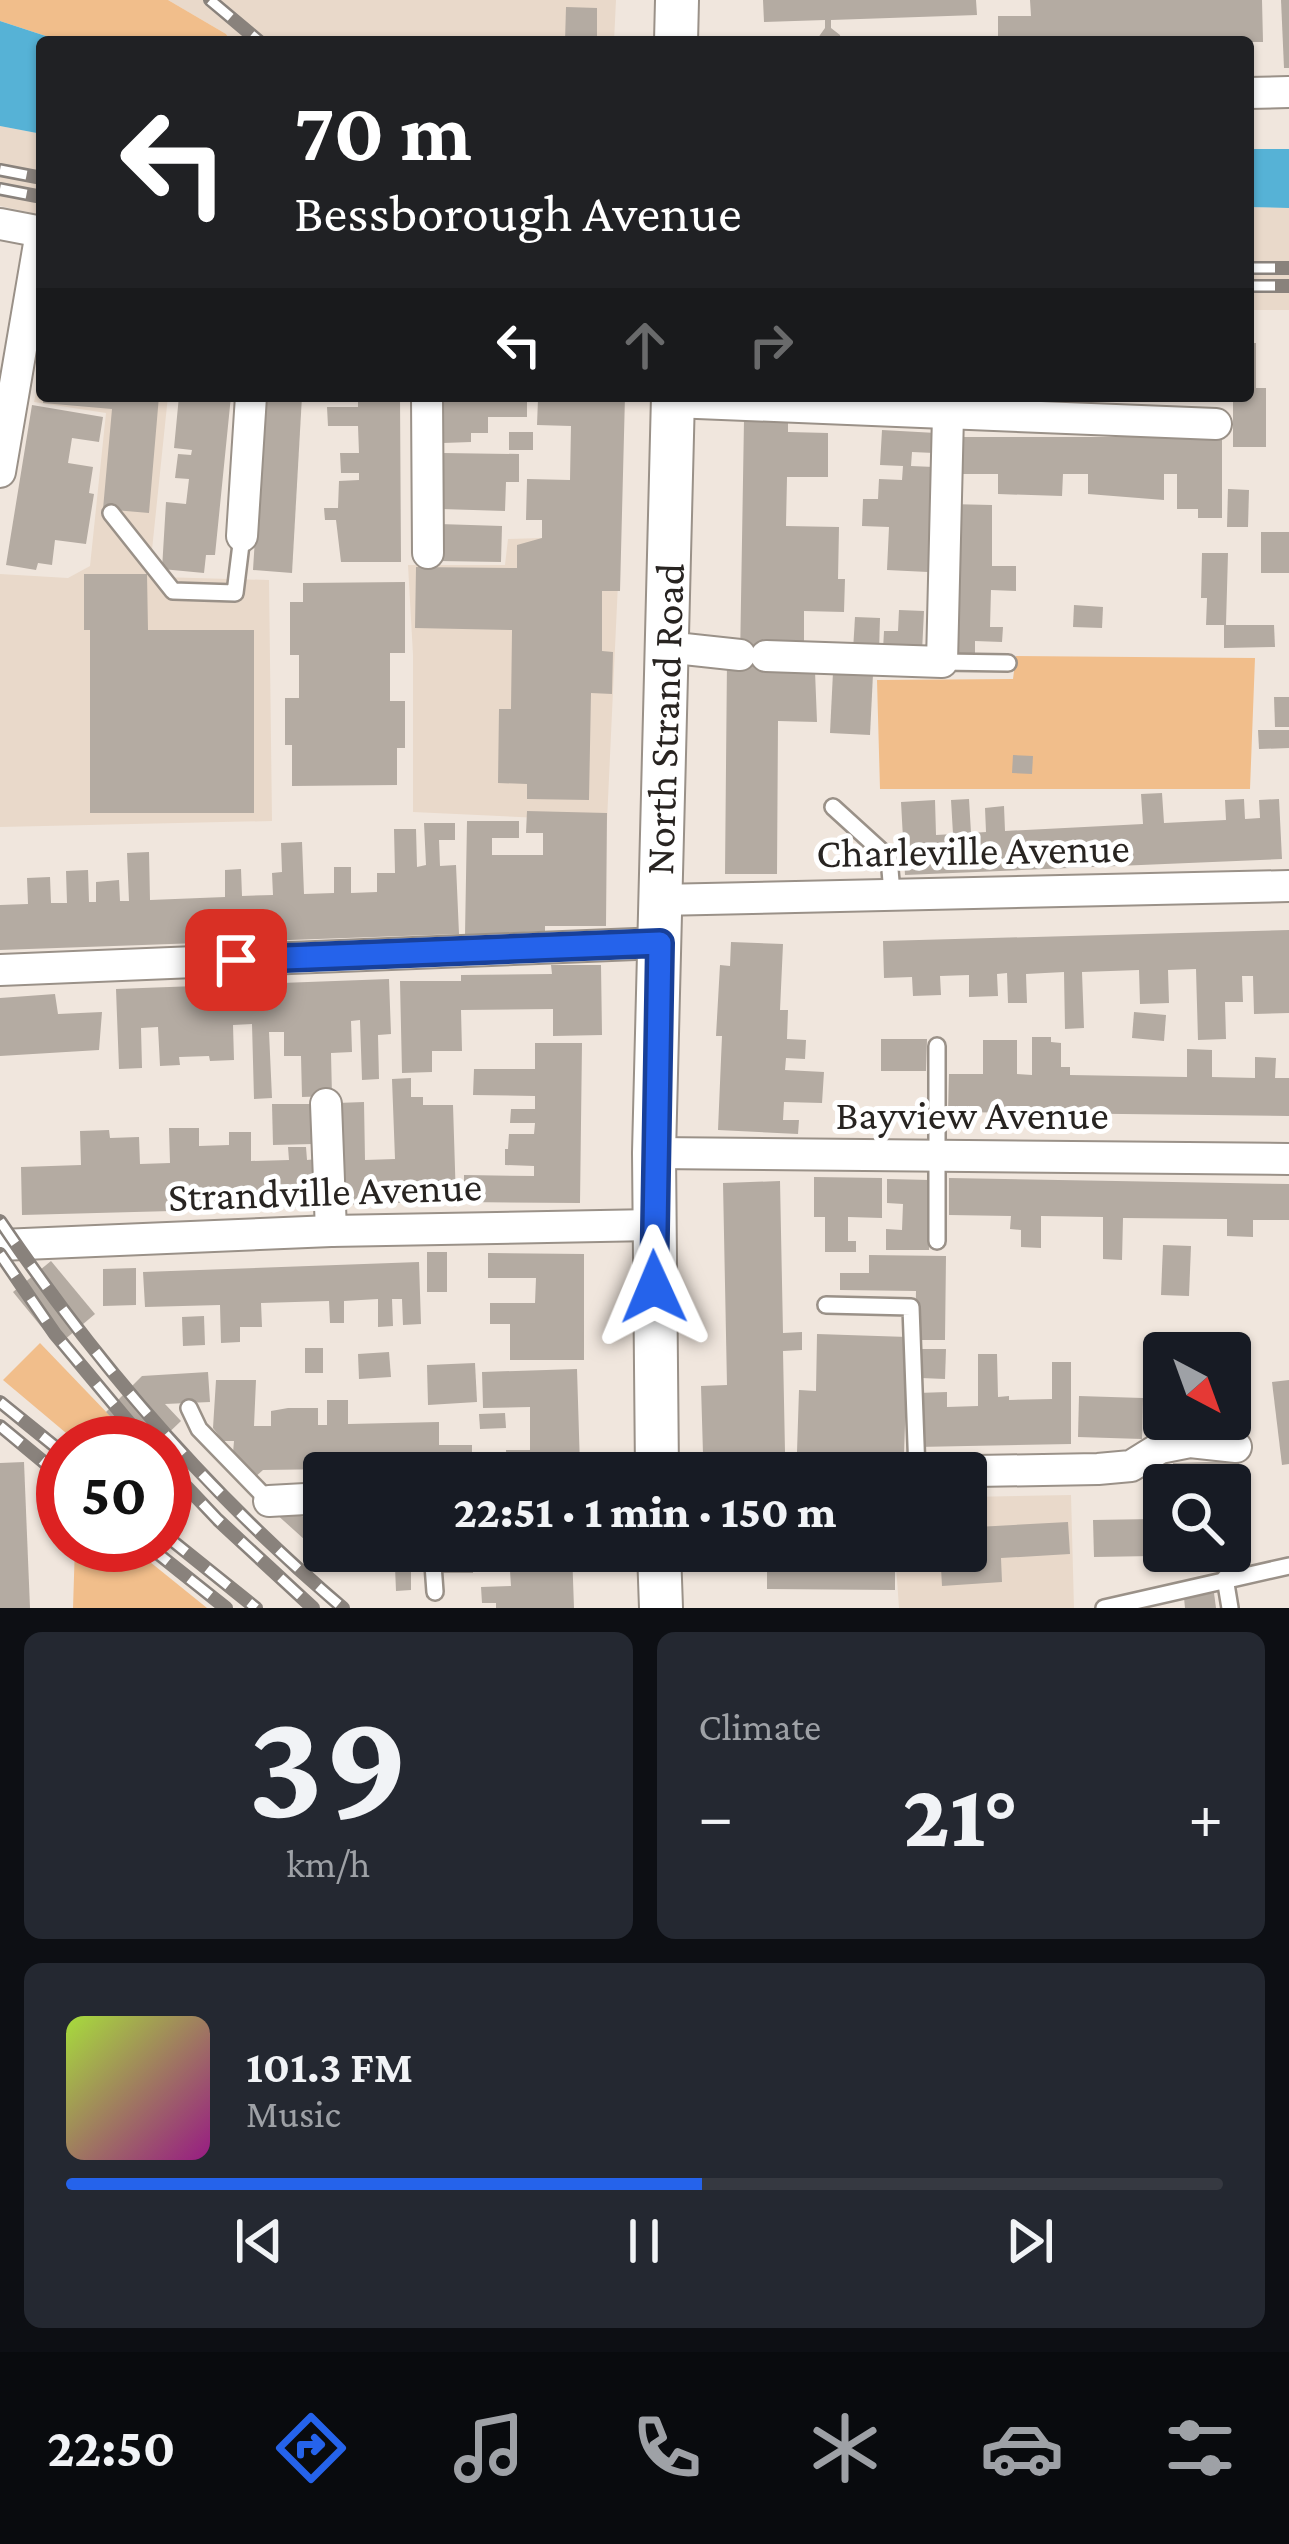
<!DOCTYPE html>
<html lang="en">
<head>
<meta charset="utf-8">
<style>
  :root { --surface:#171b24; --page:#242831; --text:#f1f3f6; --muted:#9ea1a6; --line:#363941; --accent:#2563eb }
  body { margin:0; font-family:"Crimson Pro",serif; background:var(--page); color:var(--text); height:100vh; display:flex; flex-direction:column; font-size:45px; white-space:nowrap }
  * { box-sizing:border-box; margin:0 }
  p { font-size:39px; color:var(--muted) }
  .icon { flex:none; width:66px; height:66px; fill:none; stroke:currentColor; stroke-width:2; stroke-linecap:round; stroke-linejoin:round }
  .map { position:relative; height:1608px; overflow:hidden }
  .sheet { display:flex; flex-direction:column; gap:24px; padding:24px; background:#0d0f14; flex:1 }
  .sheet>* { flex:none }
  .hud { position:absolute; left:36px; top:36px; width:1218px; height:366px; border-radius:12px; box-shadow:0 3px 9px #0004; background:#202124; color:#fff; overflow:hidden }
  .needle { width:78px; rotate:139deg }
  .tools { position:absolute; left:1143px; top:1332px; display:grid; gap:24px }
  .tools a { display:grid; place-items:center; width:108px; height:108px; border-radius:12px; background:var(--surface); box-shadow:0 3px 9px #0004; font-size:60px }
  .speed { position:absolute; left:36px; top:1416px; display:flex; gap:24px; font-size:60px; font-weight:700; text-align:center }
  .speed>* { display:grid; place-content:center; width:156px; height:156px; border-radius:50%; background:var(--surface); box-shadow:0 3px 9px #0004; line-height:1 }
  .speed .limit { border:18px solid #d22; background:#fff; color:#111 }
  .pin { position:absolute; display:grid; place-items:center; width:102px; height:102px; color:#fff; margin:-51px; border-radius:24px; box-shadow:0 6px 18px #0006 }
  .me { position:absolute; width:132px; margin:-66px; rotate:359deg; stroke-linejoin:round; filter:drop-shadow(0 0 9px #0008) }
  .turn { display:flex; align-items:center; gap:42px; height:252px; padding:0 60px; font-size:54px }
  .turn .icon { width:156px; height:156px; stroke-width:2.5 }
  .turn b { display:block; font-size:84px; line-height:102px }
  .lanes { display:flex; align-items:center; height:114px; padding:0 60px; background:#0003; justify-content:center; gap:60px; direction:ltr }
  .lanes .off { opacity:.35 }
  .big { font-size:90px; font-weight:800; line-height:1.1 }
  .sheet .widget { flex:1; display:flex; flex-direction:column; justify-content:center; gap:18px; min-width:0; padding:0 42px; border-radius:18px; background:var(--page) }
  .sheet .dial { align-items:center; gap:0 }
  .dial b { font-size:156px; line-height:1 }
  .song { display:flex; align-items:center; gap:36px }
  .cover { width:144px; height:144px; border-radius:18px; background:linear-gradient(135deg,hsl(80 70% 55%),hsl(310 70% 35%)) }
  .played { height:12px; border-radius:6px; background:linear-gradient(90deg,var(--accent) 55%,var(--line) 55%) }
  .keys { display:flex; justify-content:space-around; direction:ltr }
  .heat { display:flex; justify-content:space-between; align-items:center; font-size:66px; direction:ltr }
  .sheet .tiles { flex:1; display:grid; gap:24px; grid-template-columns:1fr 1fr }
  .widget:last-child { grid-column:span 2 }
  .trip { position:absolute; left:303px; top:1452px; width:684px; height:120px; border-radius:12px; background:var(--surface); box-shadow:0 3px 9px #0004; font-weight:800; line-height:120px; text-align:center }
  .menu { display:flex; height:192px; justify-content:space-around; align-items:center; background:#090b0e; color:var(--muted) }
  .menu .icon { width:84px; height:84px }
  .menu .on { color:var(--accent) }
  .menu b { font-size:54px; color:var(--text) }
  .map>svg:first-child { display:block }
</style>
</head>
<body>
<div class="map">
<svg width="1289" height="1608" viewBox="0 0 1289 1608">
  <rect width="100%" height="100%" fill="#f0e6dd"/>
  <g fill="#e9d9ca">
    <polygon points="168,0 616,0 614,42 231,42 226,34"/>
    <polygon points="0,126 42,134 42,215 0,206"/>
    <polygon points="1248,207 1289,208 1289,310 1248,310"/>
    <polygon points="42,364 42,396 168,396 150,569 159,577 269,580 272,821 0,827 0,574 68,578 90,566 106,413 34,402"/>
    <polygon points="542,538 620,540 607,821 413,812 413,655 408,565 505,565 508,539"/>
    <polygon points="1071,1495 1074,1608 899,1608 895,1551 966,1551 966,1497"/>
  </g>
  <g fill="#f1be8b">
    <polygon points="0,0 168,0 226,34 231,42 64,42 0,21"/>
    <polygon points="1016,656 1255,658 1250,789 880,789 877,680 1013,679"/>
    <polygon points="40,1343 136,1443 78,1443 3,1380"/>
    <polygon points="75,1545 129,1545 207,1608 73,1608"/>
  </g>
  <g fill="#56b2d6">
    <polygon points="0,21 64,42 42,42 42,134 0,126"/>
    <polygon points="1248,149 1289,149 1289,208 1248,207"/>
  </g>
  <g fill="#b4aba2">
    <polygon points="763,0 976,0 977,15 831,20 831,28 840,35 841,42 815,42 825,28 825,20 764,22"/>
    <polygon points="1030,0 1262,0 1263,42 998,42 998,16 1031,16"/>
    <polygon points="1281,0 1289,0 1289,68 1284,68"/>
    <polygon points="566,7 597,8 597,42 565,42"/>
    <polygon points="1248,343 1256,343 1256,388 1266,388 1266,447 1233,447 1233,396 1248,396"/>
    <polygon points="44,396 159,396 149,513 103,509 112,409 43,403"/>
    <polygon points="179,396 231,396 215,555 206,555 204,573 162,569 166,502 186,504 189,479 175,478 178,454 191,455 192,450 174,448"/>
    <polygon points="264,396 302,396 292,573 253,570"/>
    <polygon points="358,396 400,396 401,562 341,562 336,520 325,520 324,508 338,508 339,481 359,480 359,473 341,473 340,453 359,453 358,426 328,426 327,407 358,407"/>
    <polygon points="442,396 470,396 470,399 527,396 527,417 488,417 488,433 471,433 471,442 443,443"/>
    <polygon points="555,396 625,396 620,591 602,591 602,651 613,652 612,694 591,693 589,800 527,799 527,784 498,783 499,709 511,709 512,630 415,628 416,567 517,568 517,545 542,538 542,520 526,520 527,479 570,480 571,426 537,425 538,399 555,399"/>
    <polygon points="32,405 103,417 99,442 72,438 68,463 93,467 89,493 94,494 86,544 55,540 52,565 38,563 36,570 6,565"/>
    <polygon points="744,420 788,421 788,432 828,433 828,477 787,477 786,526 839,527 838,579 845,579 844,612 804,611 804,649 815,671 817,722 778,721 777,874 725,874 727,660 740,661"/>
    <polygon points="882,430 936,433 934,453 912,452 911,466 934,467 928,572 887,570 889,527 862,526 863,499 878,499 879,479 902,480 903,466 880,465"/>
    <rect x="509" y="432" width="24" height="18"/>
    <polygon points="954,437 1222,437 1222,518 1198,518 1198,509 1177,509 1177,474 1164,474 1164,500 1088,494 1088,474 1063,474 1062,496 998,494 998,474 953,474"/>
    <polygon points="443,453 519,454 519,482 506,482 505,511 441,509"/>
    <polygon points="1228,489 1249,490 1248,527 1227,527"/>
    <polygon points="949,504 992,505 992,566 1016,566 1016,591 991,590 990,627 1003,627 1002,642 975,641 975,656 946,656"/>
    <polygon points="439,524 502,526 501,562 439,561"/>
    <rect x="1261" y="532" width="28" height="41"/>
    <polygon points="1202,553 1228,553 1226,625 1206,625 1207,598 1201,598"/>
    <polygon points="84,574 147,574 148,630 254,630 254,813 90,813 90,630 84,630"/>
    <polygon points="405,582 405,653 390,653 390,701 405,701 405,748 397,748 397,785 292,786 292,745 285,745 285,698 299,698 299,655 290,655 290,602 303,602 303,583"/>
    <polygon points="1074,605 1103,607 1102,628 1073,627"/>
    <polygon points="899,610 924,611 922,652 883,650 884,631 898,631"/>
    <polygon points="855,617 880,618 879,652 853,651"/>
    <polygon points="1224,625 1274,625 1275,647 1224,648"/>
    <polygon points="833,672 873,674 870,735 830,733"/>
    <polygon points="1274,697 1289,697 1289,727 1275,727"/>
    <polygon points="1258,730 1289,730 1289,748 1259,749"/>
    <polygon points="1013,755 1033,756 1032,774 1012,773"/>
    <polygon points="1162,793 1164,823 1226,820 1225,800 1244,799 1245,819 1260,818 1259,800 1279,799 1282,859 905,875 901,802 935,800 936,835 953,834 951,800 969,799 971,833 986,832 985,808 1004,806 1005,831 1143,824 1141,794"/>
    <polygon points="527,811 607,813 606,926 545,926 545,931 465,935 467,821 519,821 519,838 492,838 492,855 543,855 543,833 526,833"/>
    <polygon points="424,823 455,823 455,840 439,840 440,866 456,865 459,934 0,950 0,905 28,904 27,878 50,877 51,903 67,903 66,871 88,870 89,902 96,902 96,882 119,880 120,901 129,901 127,853 149,852 150,900 225,897 225,870 241,869 242,896 273,895 272,873 282,872 281,843 302,842 304,894 334,893 334,867 351,867 351,893 377,892 377,873 395,873 394,829 416,829 417,867 426,865"/>
    <polygon points="1289,930 1289,1013 1254,1014 1253,976 1242,976 1243,1002 1225,1002 1226,1039 1198,1040 1196,969 1168,970 1169,1003 1140,1004 1139,970 1082,972 1084,1028 1065,1029 1064,972 1026,974 1027,1003 1008,1003 1007,973 997,974 998,996 969,997 969,975 940,976 941,995 913,996 912,977 884,978 883,941"/>
    <polygon points="731,942 783,944 780,1010 788,1010 787,1039 806,1040 805,1059 786,1058 785,1070 824,1072 822,1103 784,1102 783,1120 799,1120 798,1134 718,1130 722,1036 716,1036 720,965 730,966"/>
    <polygon points="551,965 601,965 602,1035 553,1036 553,1009 461,1010 462,1051 432,1051 432,1072 402,1073 400,981 461,981 461,975 552,974"/>
    <polygon points="389,979 391,1034 378,1035 379,1079 362,1080 360,1020 351,1021 352,1052 331,1053 332,1096 302,1097 301,1056 284,1056 284,1032 269,1032 272,1098 254,1099 252,1024 233,1025 234,1060 210,1061 209,1056 179,1057 180,1065 160,1066 158,1027 141,1028 142,1068 119,1069 116,989"/>
    <polygon points="55,994 58,1014 102,1012 99,1050 0,1056 0,998"/>
    <polygon points="1134,1012 1166,1015 1164,1041 1132,1038"/>
    <polygon points="1032,1037 1051,1037 1051,1042 1061,1043 1061,1067 1070,1067 1070,1075 1187,1077 1187,1049 1212,1050 1212,1077 1255,1078 1255,1057 1276,1058 1275,1078 1289,1078 1289,1116 948,1112 949,1074 983,1074 983,1040 1017,1040 1017,1074 1032,1075"/>
    <polygon points="881,1039 927,1039 926,1071 881,1071"/>
    <polygon points="535,1043 582,1043 580,1203 464,1202 464,1175 534,1176 534,1166 505,1165 505,1149 508,1149 509,1134 534,1134 535,1123 510,1123 511,1109 535,1109 535,1096 473,1095 474,1069 535,1069"/>
    <polygon points="411,1078 411,1097 423,1097 423,1105 453,1105 456,1201 336,1205 337,1103 364,1102 365,1160 395,1159 392,1079"/>
    <polygon points="272,1104 313,1104 313,1144 273,1145"/>
    <polygon points="169,1128 199,1128 199,1146 229,1145 229,1132 251,1132 251,1161 289,1160 288,1147 306,1147 307,1160 317,1159 318,1207 22,1215 21,1167 81,1165 80,1131 109,1130 110,1138 139,1137 140,1164 170,1163"/>
    <polygon points="814,1177 882,1178 882,1218 848,1217 848,1241 856,1241 856,1252 825,1252 825,1217 814,1217"/>
    <polygon points="949,1178 1289,1184 1289,1220 1253,1220 1253,1237 1227,1236 1227,1219 1123,1218 1122,1260 1103,1259 1103,1217 1041,1216 1041,1248 1021,1247 1021,1230 1010,1229 1011,1216 949,1215"/>
    <polygon points="887,1179 930,1180 929,1250 886,1250 886,1229 902,1230 903,1204 887,1203"/>
    <polygon points="780,1181 783,1333 802,1332 802,1350 783,1351 785,1452 703,1454 701,1386 727,1385 723,1183"/>
    <polygon points="1163,1245 1191,1246 1189,1296 1161,1295"/>
    <rect x="427" y="1252" width="20" height="40"/>
    <polygon points="488,1253 584,1254 584,1360 510,1360 510,1324 490,1324 490,1303 535,1303 536,1278 488,1278"/>
    <polygon points="869,1255 946,1256 945,1340 915,1340 916,1291 840,1290 840,1273 869,1273"/>
    <polygon points="51,1261 95,1314 57,1346 13,1292"/>
    <polygon points="419,1262 421,1324 403,1325 402,1299 392,1299 393,1326 378,1327 378,1299 344,1301 344,1323 330,1323 329,1301 261,1303 262,1327 240,1327 240,1342 221,1343 220,1305 145,1307 143,1272"/>
    <polygon points="136,1268 136,1305 103,1306 103,1269"/>
    <polygon points="204,1316 205,1345 183,1346 182,1317"/>
    <polygon points="817,1334 908,1337 904,1454 797,1452 799,1390 816,1391"/>
    <rect x="305" y="1348" width="18" height="25"/>
    <polygon points="922,1349 946,1349 945,1379 921,1378"/>
    <polygon points="1230,1350 1244,1350 1245,1392 1230,1393"/>
    <polygon points="389,1352 391,1377 359,1379 358,1354"/>
    <polygon points="1145,1352 1164,1352 1164,1395 1147,1395"/>
    <polygon points="978,1354 997,1354 998,1397 1009,1396 1009,1400 1052,1399 1052,1362 1071,1362 1071,1444 917,1447 917,1393 947,1392 947,1407 978,1406"/>
    <polygon points="475,1363 477,1402 428,1405 427,1365"/>
    <polygon points="577,1369 580,1467 507,1470 506,1450 530,1450 530,1407 483,1408 482,1372"/>
    <polygon points="208,1372 210,1402 165,1404 181,1421 158,1443 136,1443 106,1412 142,1376"/>
    <polygon points="216,1380 256,1380 254,1426 271,1426 271,1411 288,1408 318,1408 318,1425 327,1425 327,1400 348,1400 348,1424 439,1422 439,1445 472,1445 472,1467 263,1470 254,1478 233,1453 234,1441 223,1441 213,1428"/>
    <polygon points="1289,1380 1289,1464 1282,1465 1272,1382"/>
    <polygon points="1079,1396 1143,1398 1142,1439 1078,1437"/>
    <polygon points="505,1413 506,1428 480,1429 479,1414"/>
    <polygon points="1239,1461 1240,1512 1230,1513 1230,1485 1174,1485 1173,1463"/>
    <polygon points="24,1462 30,1608 0,1608 0,1463"/>
    <polygon points="274,1512 314,1518 314,1526 324,1526 324,1549 315,1549"/>
    <polygon points="966,1517 976,1517 977,1527 1068,1522 1070,1554 1001,1558 1002,1582 942,1586 940,1551 966,1551"/>
    <polygon points="1153,1519 1153,1556 1094,1557 1093,1520"/>
    <polygon points="334,1551 425,1551 426,1566 411,1566 411,1590 396,1591 395,1567 334,1569"/>
    <rect x="443" y="1551" width="30" height="22"/>
    <polygon points="493,1551 572,1551 574,1608 496,1608 496,1603 482,1603 481,1587 511,1586 510,1571 494,1571"/>
    <polygon points="767,1551 895,1551 895,1590 767,1589"/>
    <polygon points="1214,1593 1216,1608 1185,1608 1184,1598"/>
  </g>
  <g fill="none" stroke-linecap="round" stroke-linejoin="round">
    <defs>
      <g id="lane">
        <polyline points="111,513 173,591 235,593 242,536"/>
        <polyline points="942,662 1008,663"/>
        <polyline points="833,807 889,858 892,893"/>
        <polyline points="937,1241 937,1046"/>
        <polyline points="826,1305 911,1307 917,1472"/>
        <polyline points="189,1408 199,1429 269,1501"/>
        <polyline points="432,1551 435,1592"/>
        <polyline points="1225,1578 1230,1608"/>
        <polyline points="1104,1608 1289,1566"/>
      </g>
      <g id="street">
        <polyline points="1248,93 1289,92"/>
        <polyline points="0,224 42,232"/>
        <polyline points="427,396 428,553"/>
        <polyline points="673,402 1216,424"/>
        <polyline points="0,472 41,232"/>
        <polyline points="242,536 251,396"/>
        <polyline points="666,647 740,655"/>
        <polyline points="766,656 942,662 948,415"/>
        <polyline points="659,900 1289,886"/>
        <polyline points="0,970 660,943"/>
        <polyline points="326,1104 331,1231"/>
        <polyline points="654,1153 1289,1159"/>
        <polyline points="0,1245 331,1231 653,1225"/>
        <polyline points="860,1473 1098,1469 1131,1466 1160,1448 1190,1442 1236,1447"/>
        <polyline points="269,1501 324,1498"/>
      </g>
      <g id="secondary">
        <polyline points="676,42 677,0"/>
        <polyline points="657,1473 654,1153 673,396"/>
        <polyline points="659,1551 661,1608"/>
      </g>
    </defs>
    <use href="#lane" stroke="#9a9188" stroke-width="20"/>
    <use href="#street" stroke="#9a9188" stroke-width="34"/>
    <use href="#secondary" stroke="#9a9188" stroke-width="46"/>
    <use href="#lane" stroke="#fff" stroke-width="15"/>
    <use href="#street" stroke="#fff" stroke-width="30"/>
    <use href="#secondary" stroke="#fff" stroke-width="42"/>
    <defs>
      <g id="rail">
        <polyline points="210,0 260,42"/>
        <polyline points="0,170 42,178"/>
        <polyline points="0,189 42,197"/>
        <polyline points="1248,268 1289,268"/>
        <polyline points="1248,286 1289,286"/>
        <path d="M0 1221C98 1366 209 1494 343 1608"/>
        <polyline points="0,1254 55,1334 146,1443"/>
        <polyline points="0,1402 63,1453"/>
        <polyline points="0,1426 63,1478"/>
        <polyline points="165,1464 218,1520 313,1608"/>
        <polyline points="165,1535 256,1608"/>
        <polyline points="147,1545 226,1608"/>
      </g>
    </defs>
    <use href="#rail" stroke="#89827c" stroke-width="14"/>
    <use href="#rail" stroke="#fff" stroke-width="9" stroke-dasharray="27" stroke-linecap="butt"/>
  </g>
  <g fill="none" stroke-linecap="round" stroke-linejoin="round">
    <defs>
      <polyline id="route" points="236,960 660,943 654,1287"/>
    </defs>
    <use href="#route" stroke="#184099" stroke-width="30"/>
    <use href="#route" stroke="#2563eb" stroke-width="21"/>
  </g>
  <g text-anchor="middle" dominant-baseline="central" stroke-width="10" stroke-linejoin="round" paint-order="stroke">
    <g font-size="42" fill="#282421" stroke="#fff">
      <text transform="translate(664 719) rotate(-88)">North Strand Road</text>
      <text transform="translate(973 850) rotate(-1)">Charleville Avenue</text>
      <text x="972" y="1114">Bayview Avenue</text>
      <text transform="translate(325 1191) rotate(-2)">Strandville Avenue</text>
    </g>
  </g>
</svg>
<div class="tools">
<a><svg class="needle" viewBox="-14 -14 28 28"><path d="M0-13l5 13h-10z" fill="#e53935"/><path d="M0 13l5-13h-10z" fill="#9ea1a6"/></svg></a>
<a><svg class="icon" aria-label="search" viewBox="0 0 24 24"><circle cx="10" cy="10" r="6"/><path d="M15 15l6 6"/></svg></a>
</div>
<div class="speed"><div class="limit">50</div></div>
<div class="pin" style="left:236px;top:960px;background:#d93025"><svg class="icon" aria-label="arrive" viewBox="0 0 24 24"><path d="M6 21V4h12l-3 4 3 4H6"/></svg></div>
<svg class="me" style="left:654px;top:1287px" viewBox="-20 -20 40 40"><path d="M0-17L14 15 0 8-14 15z" fill="#2563eb" stroke="#fff" stroke-width="4"/></svg>
<div class="trip">22:51 · 1 min · 150 m</div>
<div class="hud">
<div class="turn"><svg class="icon" aria-label="left" viewBox="0 0 24 24"><path d="M17 20v-9H6M10 6l-5 5 5 5"/></svg><div><b>70 m</b>Bessborough Avenue</div></div>
<div class="lanes"><svg class="icon" aria-label="left" viewBox="0 0 24 24"><path d="M17 20v-9H6M10 6l-5 5 5 5"/></svg><svg class="icon off" aria-label="ahead" viewBox="0 0 24 24"><path d="M12 20V5M6 11l6-6 6 6"/></svg><svg class="icon off" aria-label="right" viewBox="0 0 24 24"><path d="M7 20v-9h11M14 6l5 5-5 5"/></svg></div>
</div>
</div>
<section class="sheet">
<div class="tiles">
<div class="widget dial"><b>39</b><p>km/h</p></div>
<div class="widget"><p>Climate</p>
<div class="heat"><a>−</a><b class="big">21°</b><a>+</a></div>
</div>
<div class="widget">
<div class="song"><i class="cover"></i><div><b>101.3 FM</b><p>Music</p></div></div>
<div class="played"></div>
<div class="keys"><svg class="icon" aria-label="previous" viewBox="0 0 24 24"><path d="M18 5L8 12l10 7zM5 5v14"/></svg><svg class="icon" aria-label="pause" viewBox="0 0 24 24"><path d="M8 5v14M16 5v14"/></svg><svg class="icon" aria-label="next" viewBox="0 0 24 24"><path d="M6 5l10 7-10 7zM19 5v14"/></svg></div>
</div>
</div>
</section>
<nav class="menu">
<b>22:50</b>
<svg class="icon on" aria-label="directions" viewBox="0 0 24 24"><path d="M12 3l9 9-9 9-9-9zM9 14v-3h6M13 9l2 2-2 2"/></svg>
<svg class="icon" aria-label="music" viewBox="0 0 24 24"><path d="M9 18V5l10-2v13"/><circle cx="6" cy="18" r="3"/><circle cx="16" cy="16" r="3"/></svg>
<svg class="icon" aria-label="phone" viewBox="0 0 24 24"><path d="M5 4h4l2 5-3 2q2 4 5 5l2-3 5 2v4C11 20 4 13 5 4z"/></svg>
<svg class="icon" aria-label="climate" viewBox="0 0 24 24"><path d="M12 3v18M4 7l16 10M4 17L20 7"/></svg>
<svg class="icon" aria-label="car" viewBox="0 0 24 24"><path d="M5 17H2v-5l4-1 3-4h7l3 4 3 1v5h-3M9 17h6M6 11h13"/><circle cx="7" cy="17" r="2"/><circle cx="17" cy="17" r="2"/></svg>
<svg class="icon" aria-label="filters" viewBox="0 0 24 24"><path d="M4 7h16M4 17h16"/><circle cx="9" cy="7" r="2"/><circle cx="15" cy="17" r="2"/></svg>
</nav>
</body>
</html>
